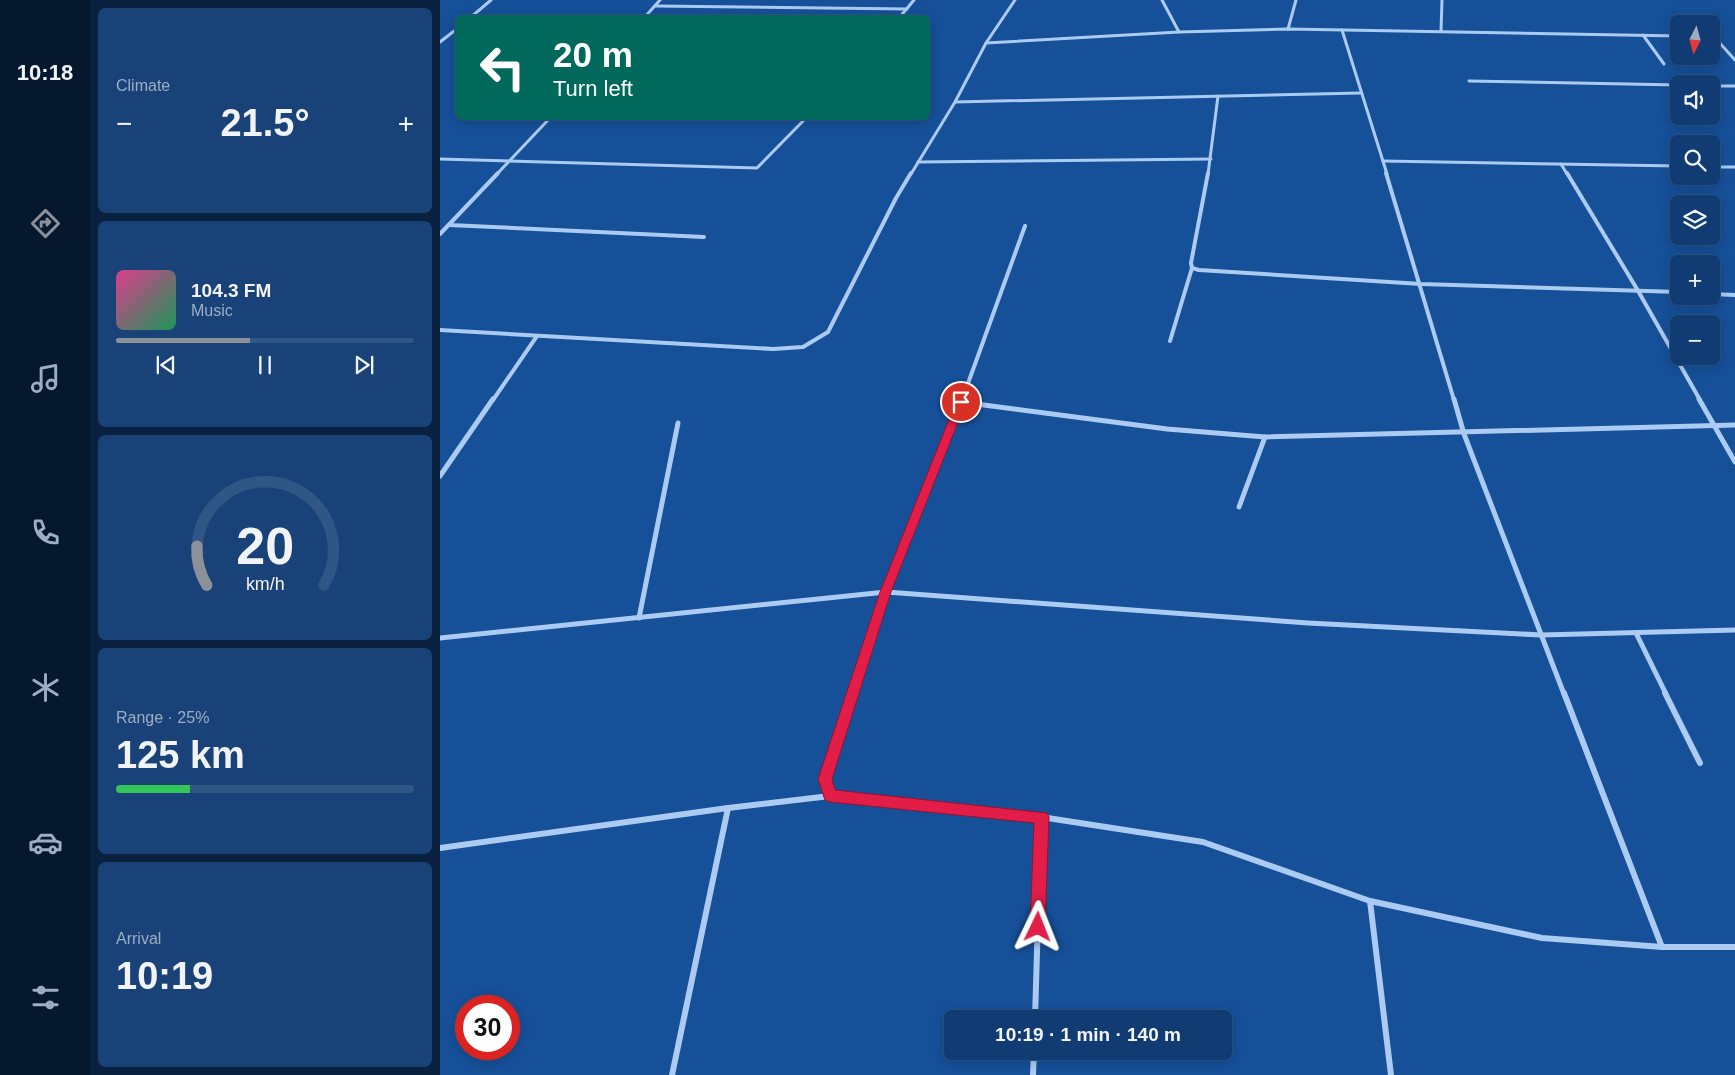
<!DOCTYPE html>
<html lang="en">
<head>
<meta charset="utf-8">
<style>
  :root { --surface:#103c73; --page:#194378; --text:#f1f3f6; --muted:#9cadc4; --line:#305685; --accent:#8c9099 }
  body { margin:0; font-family:Arial,sans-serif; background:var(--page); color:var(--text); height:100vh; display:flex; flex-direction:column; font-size:19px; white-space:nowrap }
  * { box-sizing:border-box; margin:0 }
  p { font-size:16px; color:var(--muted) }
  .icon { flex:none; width:28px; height:28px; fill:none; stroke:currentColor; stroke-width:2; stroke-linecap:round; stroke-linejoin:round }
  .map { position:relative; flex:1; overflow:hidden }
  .drawer { display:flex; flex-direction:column; gap:8px; padding:8px; background:#09213f; width:350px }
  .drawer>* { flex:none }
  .top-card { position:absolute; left:15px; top:15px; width:475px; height:105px; border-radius:8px; box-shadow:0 2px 12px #0003,0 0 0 1px var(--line); background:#00695c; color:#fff; overflow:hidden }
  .needle { width:32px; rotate:186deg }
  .tools { position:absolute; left:1230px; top:15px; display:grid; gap:10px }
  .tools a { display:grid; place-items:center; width:50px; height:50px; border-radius:8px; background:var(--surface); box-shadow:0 2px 12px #0003,0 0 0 1px var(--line); font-size:25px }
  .speed { position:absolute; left:15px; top:995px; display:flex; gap:10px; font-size:25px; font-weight:700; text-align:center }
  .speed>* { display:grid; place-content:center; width:65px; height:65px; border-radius:50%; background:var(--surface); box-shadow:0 2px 12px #0003,0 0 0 1px var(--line); line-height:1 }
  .speed .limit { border:8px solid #d22; background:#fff; color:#111 }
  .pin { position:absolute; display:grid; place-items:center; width:42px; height:42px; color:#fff; margin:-21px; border:2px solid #fff; border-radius:50%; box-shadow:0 1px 5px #0007 }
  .me { position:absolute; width:55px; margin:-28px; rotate:2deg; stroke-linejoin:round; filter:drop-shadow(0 0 4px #0008) }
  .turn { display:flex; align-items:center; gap:18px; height:105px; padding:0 15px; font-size:22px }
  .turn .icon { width:65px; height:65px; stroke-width:2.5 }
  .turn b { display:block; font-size:35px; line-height:42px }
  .big { font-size:38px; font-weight:800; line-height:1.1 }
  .drawer .card { flex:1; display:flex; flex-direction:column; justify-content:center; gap:8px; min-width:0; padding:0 18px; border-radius:8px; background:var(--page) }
  .drawer .dial { align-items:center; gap:0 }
  .dial svg { height:130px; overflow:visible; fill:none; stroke:var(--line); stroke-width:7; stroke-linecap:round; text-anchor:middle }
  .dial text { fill:var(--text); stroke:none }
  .song { display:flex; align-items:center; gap:15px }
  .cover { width:60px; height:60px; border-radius:8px; background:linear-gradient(135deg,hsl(330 70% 55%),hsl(150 70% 35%)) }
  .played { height:5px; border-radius:2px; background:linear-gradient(90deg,var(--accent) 45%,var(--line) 45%) }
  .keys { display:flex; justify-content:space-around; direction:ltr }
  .heat { display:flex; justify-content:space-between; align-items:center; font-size:28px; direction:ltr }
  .charge { height:8px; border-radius:4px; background:linear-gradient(90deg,#34c759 25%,var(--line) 0) }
  .trip { position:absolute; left:504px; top:1010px; width:288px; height:50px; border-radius:8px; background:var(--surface); box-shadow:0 2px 12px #0003,0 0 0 1px var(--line); font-weight:800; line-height:50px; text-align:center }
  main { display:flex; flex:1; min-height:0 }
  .dock { display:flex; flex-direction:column; width:90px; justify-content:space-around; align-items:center; background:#06182e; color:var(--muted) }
  .dock .icon { width:35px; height:35px }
  .dock .selected { color:var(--accent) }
  .dock b { font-size:22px; color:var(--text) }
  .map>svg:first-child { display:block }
</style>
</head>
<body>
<main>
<nav class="dock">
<b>10:18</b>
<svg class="icon selected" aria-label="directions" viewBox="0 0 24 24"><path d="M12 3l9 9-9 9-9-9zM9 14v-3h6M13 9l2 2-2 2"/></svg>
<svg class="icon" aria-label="music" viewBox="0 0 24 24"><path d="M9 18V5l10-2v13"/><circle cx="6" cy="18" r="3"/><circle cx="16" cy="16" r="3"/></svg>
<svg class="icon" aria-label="phone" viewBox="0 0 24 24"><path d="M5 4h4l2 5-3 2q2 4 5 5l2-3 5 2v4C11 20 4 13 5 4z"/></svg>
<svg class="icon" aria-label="climate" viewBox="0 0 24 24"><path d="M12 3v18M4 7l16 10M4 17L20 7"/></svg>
<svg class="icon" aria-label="car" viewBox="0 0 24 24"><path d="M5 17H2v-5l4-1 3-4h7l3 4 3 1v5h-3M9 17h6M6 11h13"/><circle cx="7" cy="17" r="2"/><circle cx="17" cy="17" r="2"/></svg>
<svg class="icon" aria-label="filters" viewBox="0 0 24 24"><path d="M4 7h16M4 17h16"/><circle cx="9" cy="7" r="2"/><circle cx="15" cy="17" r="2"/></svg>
</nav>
<section class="drawer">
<div class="card"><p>Climate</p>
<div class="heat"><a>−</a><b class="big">21.5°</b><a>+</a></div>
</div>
<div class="card">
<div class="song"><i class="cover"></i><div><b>104.3 FM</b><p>Music</p></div></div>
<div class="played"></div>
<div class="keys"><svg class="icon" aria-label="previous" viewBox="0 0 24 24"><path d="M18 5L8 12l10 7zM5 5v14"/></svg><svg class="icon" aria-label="pause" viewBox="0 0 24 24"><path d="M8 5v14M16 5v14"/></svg><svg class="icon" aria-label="next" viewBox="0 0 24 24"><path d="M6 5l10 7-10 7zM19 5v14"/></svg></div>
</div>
<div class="card dial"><svg viewBox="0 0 100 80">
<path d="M14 69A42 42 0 1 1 86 69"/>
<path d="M14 69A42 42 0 0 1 8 45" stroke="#8c9099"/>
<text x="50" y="56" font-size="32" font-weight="700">20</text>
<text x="50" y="72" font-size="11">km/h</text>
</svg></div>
<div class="card"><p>Range · 25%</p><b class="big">125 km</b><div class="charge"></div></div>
<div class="card"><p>Arrival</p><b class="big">10:19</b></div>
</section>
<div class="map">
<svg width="1295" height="1075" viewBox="0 0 1295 1075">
  <rect width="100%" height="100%" fill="#165099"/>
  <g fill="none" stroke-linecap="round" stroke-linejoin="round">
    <g stroke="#abcbf2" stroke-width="3">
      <polyline points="722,0 739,32"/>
      <polyline points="215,6 467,9"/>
      <polyline points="30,18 51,0"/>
      <polyline points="204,18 220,0"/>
      <polyline points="459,18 474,0"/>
      <polyline points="848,29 856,0"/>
      <polyline points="902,30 947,174"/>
      <polyline points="1001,31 1002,0"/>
      <polyline points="1203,35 1224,64"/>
      <polyline points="1271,37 1277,40 1295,60"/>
      <polyline points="0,42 18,28"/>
      <polyline points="546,43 739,32 848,29 1239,36"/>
      <polyline points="1029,81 1239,85"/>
      <polyline points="1271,86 1295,86"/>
      <polyline points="515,102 921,93"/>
      <polyline points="0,159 317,168 366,118"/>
      <polyline points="943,161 1239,166"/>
      <polyline points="478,162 771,159"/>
      <polyline points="1121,164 1127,174"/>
      <polyline points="1271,167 1295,167"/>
      <polyline points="57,174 110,118"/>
      <polyline points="471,174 515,102 546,43 575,0"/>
      <polyline points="768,174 778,96"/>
    </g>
    <g stroke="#abcbf2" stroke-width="4">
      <polyline points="946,173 1014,400"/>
      <polyline points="1127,173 1197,289 1260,400"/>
      <polyline points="9,225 264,237"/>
      <polyline points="0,234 58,173"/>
      <polyline points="752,268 759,270 981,284 1239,292"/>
      <polyline points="1271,294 1295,295"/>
      <polyline points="0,330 333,349 363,347 388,332 456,198 471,173"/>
      <polyline points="730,341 752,268 751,263 768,173"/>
      <polyline points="53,400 97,336"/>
      <polyline points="522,400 585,226"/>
    </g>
    <g stroke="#abcbf2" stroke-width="5">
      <polyline points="1014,399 1024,434 1124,694"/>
      <polyline points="1259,399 1295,462"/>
      <polyline points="521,402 727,429 825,437 1295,425"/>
      <polyline points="0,476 53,399"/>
      <polyline points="799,507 825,437"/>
      <polyline points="199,618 238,423"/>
      <polyline points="1196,633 1226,694"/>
      <polyline points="0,638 446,592 868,623 1101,635 1295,630"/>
      <polyline points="413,694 446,592 522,399"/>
    </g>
    <g stroke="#abcbf2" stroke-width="6">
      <polyline points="1124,693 1222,947"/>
      <polyline points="1225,693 1260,763"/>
      <polyline points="390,796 385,779 413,693"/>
      <polyline points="0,848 288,808 390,796 601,817 763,842 930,901 1102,938 1222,947 1295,947"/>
      <polyline points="930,901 951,1075"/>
      <polyline points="595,1019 601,817"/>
      <polyline points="232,1075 288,808"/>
      <polyline points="593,1075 594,1051"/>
    </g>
  </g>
  <polygon fill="#e11d48" stroke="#92132f" points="521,399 526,402 451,592 392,779 395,790 607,813 609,817 605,927 603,933 598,935 592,933 590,927 594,823 390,802 385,800 378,779 440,592 516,402"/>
</svg>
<div class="tools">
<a><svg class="needle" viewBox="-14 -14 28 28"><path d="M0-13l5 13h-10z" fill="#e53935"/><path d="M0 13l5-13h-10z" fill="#9cadc4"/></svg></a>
<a><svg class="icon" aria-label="sound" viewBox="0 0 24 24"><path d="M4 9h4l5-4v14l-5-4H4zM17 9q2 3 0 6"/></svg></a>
<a><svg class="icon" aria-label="search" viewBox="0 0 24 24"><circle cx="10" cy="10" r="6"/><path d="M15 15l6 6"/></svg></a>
<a><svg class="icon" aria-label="layers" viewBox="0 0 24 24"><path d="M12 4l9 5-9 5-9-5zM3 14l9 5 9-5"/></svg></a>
<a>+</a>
<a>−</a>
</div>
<div class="speed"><div class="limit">30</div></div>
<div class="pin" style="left:521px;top:402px;background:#d93025"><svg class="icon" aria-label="arrive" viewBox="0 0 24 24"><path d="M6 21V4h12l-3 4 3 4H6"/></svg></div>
<svg class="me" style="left:598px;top:927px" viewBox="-20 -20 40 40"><path d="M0-17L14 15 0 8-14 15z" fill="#e11d48" stroke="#fff" stroke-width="4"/></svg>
<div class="trip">10:19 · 1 min · 140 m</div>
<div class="top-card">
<div class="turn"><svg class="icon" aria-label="left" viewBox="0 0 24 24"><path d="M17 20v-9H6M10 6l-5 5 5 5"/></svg><div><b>20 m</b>Turn left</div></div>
</div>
</div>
</main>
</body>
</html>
